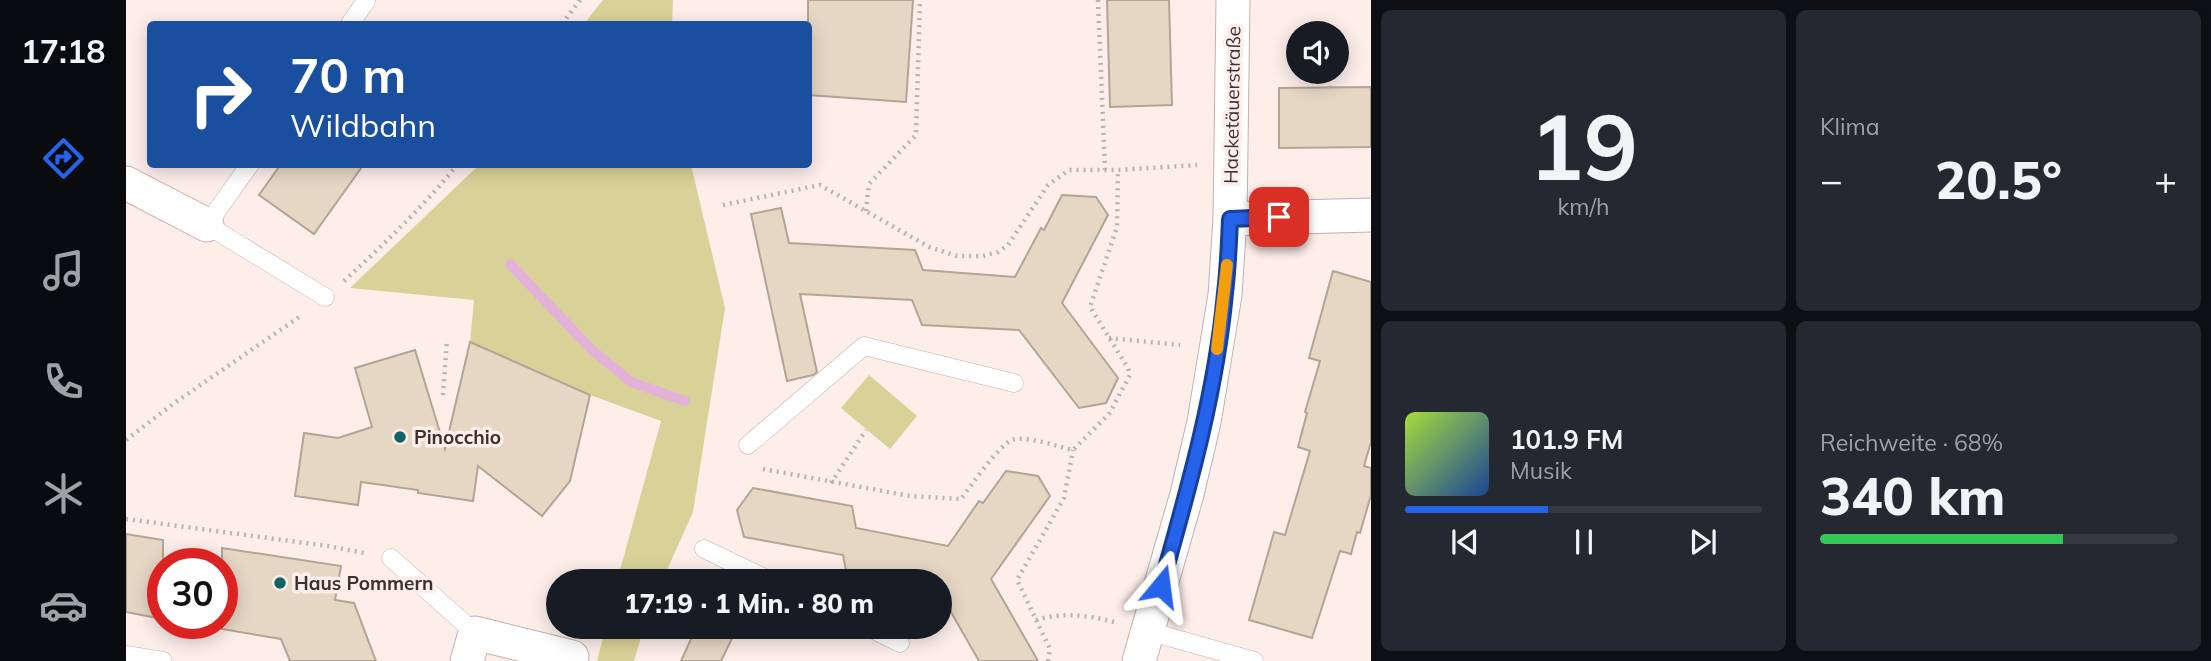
<!DOCTYPE html>
<html lang="de">
<head>
<meta charset="utf-8">
<style>
  :root { --surface:#171b24; --page:#242831; --text:#f1f3f6; --muted:#9ea1a6; --line:#363941; --accent:#2563eb }
  body { margin:0; font-family:Mulish,sans-serif; background:var(--page); color:var(--text); height:100vh; display:flex; flex-direction:column; font-size:26px; white-space:nowrap }
  * { box-sizing:border-box; margin:0 }
  p { font-size:23px; color:var(--muted) }
  .icon { flex:none; width:38px; height:38px; fill:none; stroke:currentColor; stroke-width:2; stroke-linecap:round; stroke-linejoin:round }
  .map { position:relative; flex:1; overflow:hidden }
  .side { display:flex; flex-direction:column; gap:10px; padding:10px; background:#0d0f14; width:840px }
  .side>* { flex:none }
  .banner { position:absolute; left:21px; top:21px; width:665px; height:147px; border-radius:7px; box-shadow:0 4px 18px #0003; background:#1a4fa0; color:#fff; overflow:hidden }
  .fabs { position:absolute; left:1160px; top:21px; display:grid; gap:14px }
  .fabs a { display:grid; place-items:center; width:63px; height:63px; border-radius:50%; background:var(--surface); box-shadow:0 4px 18px #0003; font-size:35px }
  .speed { position:absolute; left:21px; top:548px; display:flex; gap:14px; font-size:35px; font-weight:700; text-align:center }
  .speed>* { display:grid; place-content:center; width:91px; height:91px; border-radius:50%; background:var(--surface); box-shadow:0 4px 18px #0003; line-height:1 }
  .speed .limit { border:10px solid #d22; background:#fff; color:#111 }
  .pin { position:absolute; display:grid; place-items:center; width:60px; height:60px; color:#fff; margin:-30px; border-radius:14px; box-shadow:0 4px 10px #0006 }
  .me { position:absolute; width:77px; margin:-38px; rotate:16deg; stroke-linejoin:round; filter:drop-shadow(0 0 5px #0008) }
  .turn { display:flex; align-items:center; gap:24px; height:147px; padding:0 28px; font-size:32px }
  .turn .icon { width:91px; height:91px; stroke-width:2.5 }
  .turn b { display:block; font-size:49px; line-height:60px }
  .big { font-size:52px; font-weight:800; line-height:1.1 }
  .side .card { flex:1; display:flex; flex-direction:column; justify-content:center; gap:10px; min-width:0; padding:0 24px; border-radius:10px; background:var(--page) }
  .side .dial { align-items:center; gap:0 }
  .dial b { font-size:91px; line-height:1 }
  .song { display:flex; align-items:center; gap:21px }
  .cover { width:84px; height:84px; border-radius:10px; background:linear-gradient(135deg,hsl(80 70% 55%),hsl(220 70% 35%)) }
  .played { height:7px; border-radius:4px; background:linear-gradient(90deg,var(--accent) 40%,var(--line) 40%) }
  .keys { display:flex; justify-content:space-around; direction:ltr }
  .heat { display:flex; justify-content:space-between; align-items:center; font-size:38px; direction:ltr }
  .charge { height:10px; border-radius:5px; background:linear-gradient(90deg,#34c759 68%,var(--line) 0) }
  .side .tiles { flex:1; display:grid; gap:10px; grid-template-columns:repeat(2,1fr) }
  .trip { position:absolute; left:420px; top:569px; width:406px; height:70px; border-radius:35px; background:var(--surface); box-shadow:0 4px 18px #0003; font-weight:800; line-height:70px; text-align:center }
  main { display:flex; flex:1; min-height:0 }
  .tab-bar { display:flex; flex-direction:column; width:126px; justify-content:space-around; align-items:center; background:#090b0e; color:var(--muted) }
  .tab-bar .icon { width:49px; height:49px }
  .tab-bar .active { color:var(--accent) }
  .tab-bar b { font-size:32px; color:var(--text) }
  .map>svg:first-child { display:block }
</style>
</head>
<body>
<main>
<nav class="tab-bar">
<b>17:18</b>
<svg class="icon active" aria-label="directions" viewBox="0 0 24 24"><path d="M12 3l9 9-9 9-9-9zM9 14v-3h6M13 9l2 2-2 2"/></svg>
<svg class="icon" aria-label="music" viewBox="0 0 24 24"><path d="M9 18V5l10-2v13"/><circle cx="6" cy="18" r="3"/><circle cx="16" cy="16" r="3"/></svg>
<svg class="icon" aria-label="phone" viewBox="0 0 24 24"><path d="M5 4h4l2 5-3 2q2 4 5 5l2-3 5 2v4C11 20 4 13 5 4z"/></svg>
<svg class="icon" aria-label="climate" viewBox="0 0 24 24"><path d="M12 3v18M4 7l16 10M4 17L20 7"/></svg>
<svg class="icon" aria-label="car" viewBox="0 0 24 24"><path d="M5 17H2v-5l4-1 3-4h7l3 4 3 1v5h-3M9 17h6M6 11h13"/><circle cx="7" cy="17" r="2"/><circle cx="17" cy="17" r="2"/></svg>
</nav>
<div class="map">
<svg width="1245" height="661" viewBox="0 0 1245 661">
  <rect width="100%" height="100%" fill="#fdeeea"/>
  <g fill="#d9d298">
    <polygon points="477,0 547,0 546,24 458,24"/>
    <polygon points="353,165 565,165 599,308 567,512 536,581 491,581 535,421 464,395 344,342 348,300 224,288"/>
    <polygon points="743,375 791,416 764,449 715,408"/>
    <polygon points="480,627 518,627 508,661 471,661"/>
  </g>
  <g fill="none" stroke-linecap="round" stroke-linejoin="round">
    <polyline stroke="#e4b2d9" stroke-width="10" points="384,264 465,349 505,382 559,401"/>
  </g>
  <g fill="#e6d7c5" stroke="#b3a494" stroke-width="2">
    <polygon points="682,0 787,0 780,102 682,95"/>
    <polygon points="981,0 1043,0 1046,105 984,107"/>
    <polygon points="1245,87 1245,147 1153,148 1153,88"/>
    <polygon points="155,164 238,164 188,234 133,195"/>
    <polygon points="936,195 970,197 982,215 936,303 992,378 980,403 953,408 893,330 796,325 786,300 674,294 691,372 687,375 661,381 625,214 655,208 663,243 789,250 797,270 889,277 915,228 918,230"/>
    <polygon points="1207,271 1245,282 1245,442 1238,466 1245,468 1245,495 1234,533 1231,532 1225,554 1214,551 1186,638 1123,620 1148,532 1159,535 1184,451 1172,447 1181,413 1179,412 1194,361 1183,358"/>
    <polygon points="344,342 464,395 444,481 416,516 352,466 347,501 292,493 292,490 235,482 232,505 169,496 178,433 212,438 246,427 229,368 289,350 319,449"/>
    <polygon points="880,471 912,476 924,496 865,579 912,661 853,661 814,593 814,581 722,581 717,555 618,537 611,510 627,488 726,506 730,528 822,546 853,501 857,503"/>
    <polygon points="0,534 37,540 37,619 0,612"/>
    <polygon points="96,548 215,566 209,600 228,603 250,661 164,661 155,639 96,629"/>
    <polygon points="571,626 612,626 595,661 555,661"/>
  </g>
  <g fill="none" stroke-linecap="round" stroke-linejoin="round">
    <defs>
      <g id="service">
        <polyline points="224,24 240,1 239,0"/>
        <polyline points="124,164 81,225 199,297"/>
        <polyline points="622,445 738,346 888,383"/>
        <polyline points="578,549 645,581"/>
        <polyline points="265,558 349,633"/>
        <polyline points="740,626 774,643"/>
        <polyline points="1022,631 1128,661"/>
        <polyline points="0,655 37,661"/>
      </g>
      <g id="minor">
        <polyline points="0,183 81,225"/>
        <polyline points="1104,219 1245,215"/>
        <polyline points="341,661 349,633 446,657 445,661"/>
        <polyline points="1013,661 1061,494 1078,422 1099,295 1104,219 1107,0"/>
      </g>
    </defs>
    <use href="#service" stroke="#c6afa8" stroke-width="19"/>
    <use href="#minor" stroke="#c6afa8" stroke-width="35"/>
    <g stroke="#bfb1ae" stroke-width="4.5" stroke-dasharray="2 5" stroke-linecap="butt">
      <polyline points="972,0 979,170"/>
      <polyline points="436,24 454,0"/>
      <polyline points="1201,72 1204,88"/>
      <polyline points="597,205 694,185 803,247 831,256 857,256 872,252 882,245 922,185 943,170 992,170 1071,165"/>
      <polyline points="740,211 743,184 790,135 794,0"/>
      <path d="M218 281C258 244 297 207 332 164"/>
      <polyline points="983,338 1054,345"/>
      <polyline points="317,395 321,339"/>
      <polyline points="0,440 47,404 176,315"/>
      <path d="M637 469 784 496 835 499C845 486 873 445 886 440 899 435 933 447 947 450L983 414 1004 375 1002 368 964 307 991 227 992 170"/>
      <polyline points="705,483 740,430"/>
      <polyline points="0,519 202,546 238,553"/>
      <path d="M910 620C936 612 962 615 988 622"/>
      <polyline points="922,661 924,649 891,580 938,498 947,450"/>
    </g>
    <use href="#service" stroke="#fff" stroke-width="18"/>
    <use href="#minor" stroke="#fff" stroke-width="33"/>
  </g>
  <g fill="none" stroke-linecap="round" stroke-linejoin="round">
    <defs>
      <path id="route" d="M1035 586C1062 490 1090 393 1099 293 1102 269 1103 244 1104 219L1153 217"/>
    </defs>
    <use href="#route" stroke="#184099" stroke-width="18"/>
    <use href="#route" stroke="#2563eb" stroke-width="12"/>
    <polyline stroke="#f59e0b" stroke-width="12" points="1091,349 1101,265"/>
  </g>
  <g fill="#126366" stroke="#fdeeea" stroke-width="2.5">
    <circle cx="274" cy="437" r="7"/>
    <circle cx="154" cy="583" r="7"/>
  </g>
  <g text-anchor="middle" dominant-baseline="central" stroke-width="7" stroke-linejoin="round" paint-order="stroke">
    <g font-size="19" fill="#3b312e" stroke="#fdeeea">
      <text transform="translate(1106 105) rotate(-89)">Hacketäuerstraße</text>
    </g>
    <g font-size="19" font-weight="bold" fill="#3b312e" stroke="#fdeeea" text-anchor="start">
      <text x="288" y="437">Pinocchio</text>
      <text x="168" y="583">Haus Pommern</text>
    </g>
  </g>
</svg>
<div class="fabs">
<a><svg class="icon" aria-label="sound" viewBox="0 0 24 24"><path d="M4 9h4l5-4v14l-5-4H4zM17 9q2 3 0 6"/></svg></a>
</div>
<div class="speed"><div class="limit">30</div></div>
<div class="pin" style="left:1153px;top:217px;background:#d93025"><svg class="icon" aria-label="arrive" viewBox="0 0 24 24"><path d="M6 21V4h12l-3 4 3 4H6"/></svg></div>
<svg class="me" style="left:1035px;top:586px" viewBox="-20 -20 40 40"><path d="M0-17L14 15 0 8-14 15z" fill="#2563eb" stroke="#fff" stroke-width="4"/></svg>
<div class="trip">17:19 · 1 Min. · 80 m</div>
<div class="banner">
<div class="turn"><svg class="icon" aria-label="right" viewBox="0 0 24 24"><path d="M7 20v-9h11M14 6l5 5-5 5"/></svg><div><b>70 m</b>Wildbahn</div></div>
</div>
</div>
<section class="side">
<div class="tiles">
<div class="card dial"><b>19</b><p>km/h</p></div>
<div class="card"><p>Klima</p>
<div class="heat"><a>−</a><b class="big">20.5°</b><a>+</a></div>
</div>
<div class="card">
<div class="song"><i class="cover"></i><div><b>101.9 FM</b><p>Musik</p></div></div>
<div class="played"></div>
<div class="keys"><svg class="icon" aria-label="previous" viewBox="0 0 24 24"><path d="M18 5L8 12l10 7zM5 5v14"/></svg><svg class="icon" aria-label="pause" viewBox="0 0 24 24"><path d="M8 5v14M16 5v14"/></svg><svg class="icon" aria-label="next" viewBox="0 0 24 24"><path d="M6 5l10 7-10 7zM19 5v14"/></svg></div>
</div>
<div class="card"><p>Reichweite · 68%</p><b class="big">340 km</b><div class="charge"></div></div>
</div>
</section>
</main>
</body>
</html>
